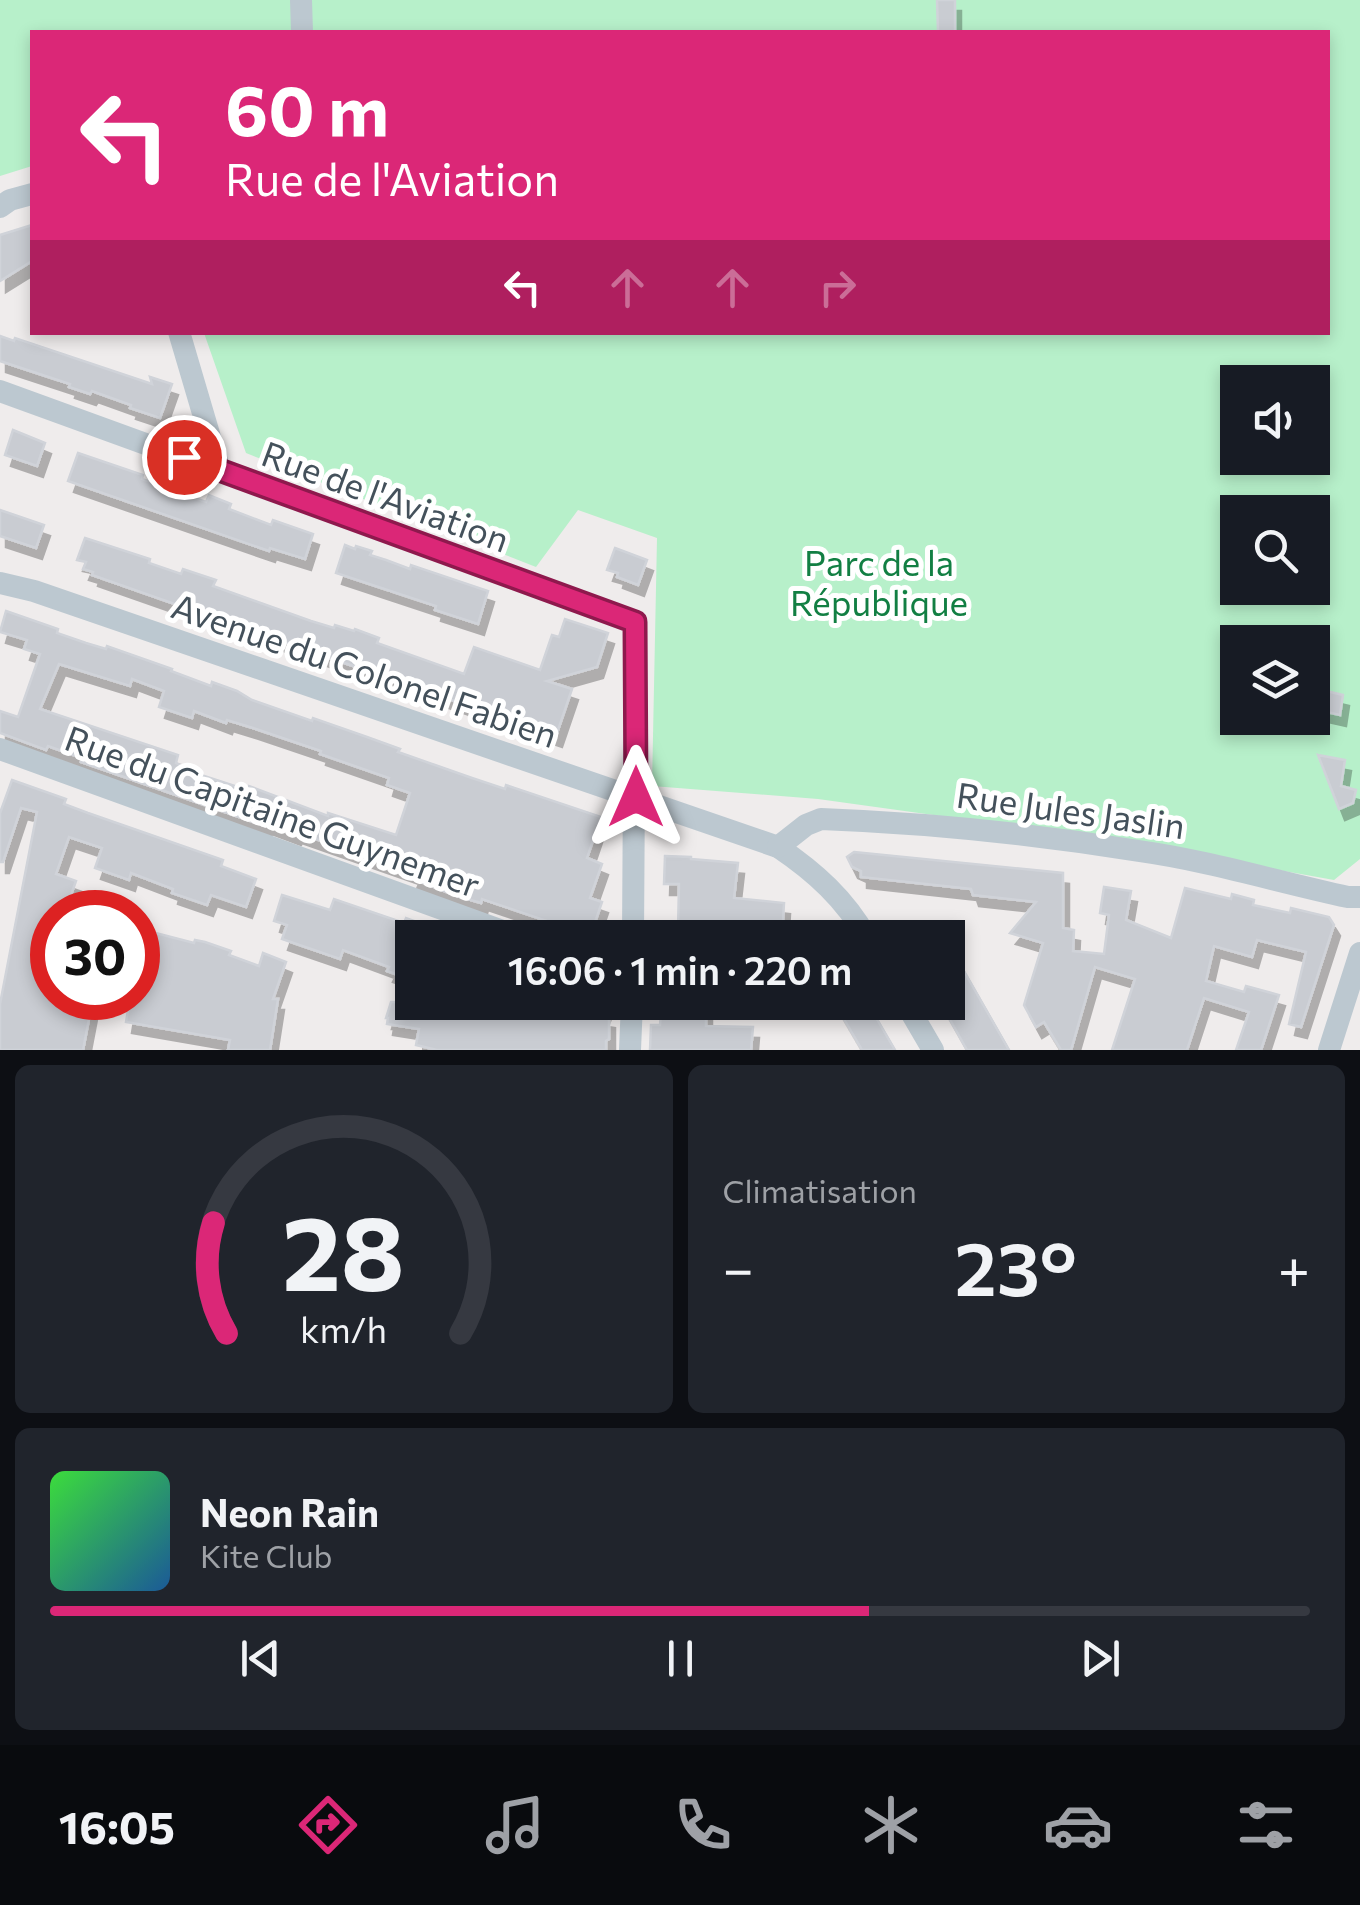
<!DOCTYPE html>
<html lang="fr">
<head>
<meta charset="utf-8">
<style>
  :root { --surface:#171b24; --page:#20242c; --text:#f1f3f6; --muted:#9ea1a6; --line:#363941; --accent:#db2777 }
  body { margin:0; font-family:Commissioner,sans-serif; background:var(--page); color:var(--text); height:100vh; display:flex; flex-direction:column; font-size:38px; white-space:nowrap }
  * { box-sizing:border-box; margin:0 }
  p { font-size:32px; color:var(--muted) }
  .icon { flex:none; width:55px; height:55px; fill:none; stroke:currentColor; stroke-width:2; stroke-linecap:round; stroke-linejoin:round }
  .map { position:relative; height:1050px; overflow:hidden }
  .drawer { display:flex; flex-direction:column; gap:15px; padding:15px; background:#0d0f14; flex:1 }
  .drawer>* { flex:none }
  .guide { position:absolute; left:30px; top:30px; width:1300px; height:305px; border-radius:0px; box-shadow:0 5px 15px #0003; background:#db2777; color:#fff; overflow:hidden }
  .tools { position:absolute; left:1220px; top:365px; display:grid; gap:20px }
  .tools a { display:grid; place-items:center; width:110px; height:110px; border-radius:0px; background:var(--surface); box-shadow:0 5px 15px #0003; font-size:50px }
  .speed { position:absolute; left:30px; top:890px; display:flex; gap:20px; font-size:50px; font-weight:700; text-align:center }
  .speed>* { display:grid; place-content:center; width:130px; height:130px; border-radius:50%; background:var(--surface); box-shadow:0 5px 15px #0003; line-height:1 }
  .speed .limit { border:15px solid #d22; background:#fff; color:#111 }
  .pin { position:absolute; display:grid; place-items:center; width:85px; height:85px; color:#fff; margin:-42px; border:5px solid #fff; border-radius:50%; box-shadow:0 2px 10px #0007 }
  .me { position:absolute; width:110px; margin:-55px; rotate:0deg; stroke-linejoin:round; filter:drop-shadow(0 0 8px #0008) }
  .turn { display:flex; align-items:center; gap:35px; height:210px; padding:0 30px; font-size:45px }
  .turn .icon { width:130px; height:130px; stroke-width:2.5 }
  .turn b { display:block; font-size:70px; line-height:85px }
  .lanes { display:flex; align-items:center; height:95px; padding:0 30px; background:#0003; justify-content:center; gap:50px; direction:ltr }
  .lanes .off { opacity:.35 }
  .big { font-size:75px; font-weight:600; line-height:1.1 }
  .drawer .card { flex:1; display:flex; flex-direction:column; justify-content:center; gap:15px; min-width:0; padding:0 35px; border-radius:15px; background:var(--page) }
  .drawer .dial { align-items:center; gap:0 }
  .dial svg { height:260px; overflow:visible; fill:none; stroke:var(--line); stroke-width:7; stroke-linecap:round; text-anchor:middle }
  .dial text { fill:var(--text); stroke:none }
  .song { display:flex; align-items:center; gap:30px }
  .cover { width:120px; height:120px; border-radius:15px; background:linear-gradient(135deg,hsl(120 70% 55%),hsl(210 70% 35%)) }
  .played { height:10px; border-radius:5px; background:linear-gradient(90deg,var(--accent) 65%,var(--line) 65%) }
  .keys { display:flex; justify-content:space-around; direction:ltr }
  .heat { display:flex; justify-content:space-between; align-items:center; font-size:55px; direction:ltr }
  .drawer .tiles { flex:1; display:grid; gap:15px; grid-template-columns:1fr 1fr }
  .card:last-child { grid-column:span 2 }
  .trip { position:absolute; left:395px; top:920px; width:570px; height:100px; border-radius:0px; background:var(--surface); box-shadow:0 5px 15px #0003; font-weight:600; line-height:100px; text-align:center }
  .dock { display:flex; height:160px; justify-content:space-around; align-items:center; background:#090b0e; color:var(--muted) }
  .dock .icon { width:70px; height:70px }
  .dock .current { color:var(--accent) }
  .dock b { font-size:45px; color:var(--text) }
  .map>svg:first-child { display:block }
</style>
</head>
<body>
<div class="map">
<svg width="1360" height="1050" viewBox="0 0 1360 1050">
  <defs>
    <filter id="shadow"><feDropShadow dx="6" dy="11" stdDeviation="0" flood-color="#0004"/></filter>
  </defs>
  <rect width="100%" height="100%" fill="#efecec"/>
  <path fill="#b7f0ca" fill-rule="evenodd" d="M0 0H1360V859L1334 880 1107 839 818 799 652 786 657 538 578 510 536 567 246 453 204 333 1328 332V32H32V166L0 176ZM1238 382H1312V458H1238ZM1238 512H1312V588H1238ZM1238 642H1312V718H1238Z"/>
  <g fill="#c9ccd2" stroke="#d0d3d9" stroke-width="2.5" fill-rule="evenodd" filter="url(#shadow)">
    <polygon points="937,0 955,0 955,32 938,32"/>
    <polygon points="32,225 32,261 0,281 0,235"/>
    <polygon points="0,336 14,341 15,338 152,384 150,377 172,384 160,418 130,408 131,405 92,391 90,394 69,387 70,384 0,361"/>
    <polygon points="13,430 45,443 37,466 5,455"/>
    <polygon points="78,453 143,475 142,479 206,502 209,495 231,504 229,509 271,525 273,520 313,534 305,559 270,548 269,551 68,481"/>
    <polygon points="0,510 44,525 36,548 0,536"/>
    <polygon points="85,538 150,559 149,563 181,574 183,569 216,580 213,586 311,621 334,628 335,625 354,631 355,629 379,638 377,643 464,674 474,647 540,670 552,635 559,637 565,619 608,633 597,667 547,681 572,689 556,736 269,637 237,625 238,623 204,611 203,614 92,575 93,572 83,569 86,562 77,560"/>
    <polygon points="345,545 355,549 356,546 372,551 370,555 386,560 410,569 411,565 488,591 478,624 435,610 436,606 336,573"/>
    <polygon points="615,548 647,560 638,585 617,577 618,573 607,570"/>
    <path d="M6 611 58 629 57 633 86 643 106 649 107 646 172 669 171 671 211 686 212 682 237 691 252 700 312 721 313 718 367 737 400 749 398 752 472 778 505 789 506 785 601 817 587 858 602 864 590 898 602 902 592 931 581 926 579 932 482 899 481 903 457 896 411 878 413 873 296 832 295 834 266 823 265 826 81 762 82 758 48 746 46 750 0 733V711L18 717 40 654 24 649 27 640 0 632ZM59 664 130 686 132 679 164 691 159 707 192 718 194 711 226 723 227 720 253 728 321 751 320 754 389 778 387 785 410 793 396 835 328 813V816L249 786 247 790 201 775 176 763 178 755 40 709Z"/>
    <polygon points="1322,690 1343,695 1340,715 1318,710"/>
    <polygon points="1318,755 1345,760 1341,786 1356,790 1353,803 1339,809"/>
    <polygon points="12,780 66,799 64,804 88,813 223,860 221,866 256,879 246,907 211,895 207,905 172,893 173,889 131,873 129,880 95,868 102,848 69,837 56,874 76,881 65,912 52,912 52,998 93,998 83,1050 0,1050 0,1004 37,812 21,808 3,862 0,862 0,813"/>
    <polygon points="854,852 1063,873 1063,928 1074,930 1073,951 1104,954 1109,915 1100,913 1104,887 1131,891 1126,920 1171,938 1185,888 1231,899 1232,894 1254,900 1253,905 1290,913 1291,908 1329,917 1334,925 1301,1027 1289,1024 1306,952 1257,940 1252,957 1214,946 1206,981 1244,992 1246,986 1279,995 1261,1050 1236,1050 1249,1012 1204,998 1187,1050 1112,1050 1135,979 1095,967 1071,1050 1061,1050 1044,1022 1036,1027 1024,1005 1043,943 1010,933 1036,902 973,895 971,889 861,877 861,871 852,867 847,857"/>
    <polygon points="665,856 691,857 691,859 738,863 734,898 784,903 782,936 689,938 689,932 678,931 679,884 664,884"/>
    <polygon points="282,895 330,910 334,899 404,923 406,918 453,935 453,938 412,938 412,970 410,979 387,971 389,967 343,950 340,959 282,939 287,925 274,921"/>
    <polygon points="148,931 194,943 195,940 205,942 231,951 229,955 259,966 263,953 286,962 273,999 278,999 270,1050 228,1050 230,1040 126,1022 130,998 138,998 138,974 142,975"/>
    <polygon points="948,943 1009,1050 967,1050 940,1002 948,1002"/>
    <polygon points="391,1002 607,1002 602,1016 609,1017 609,1039 606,1041 606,1050 437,1050 416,1045 419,1029 387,1024 388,1018 386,1018"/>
    <polygon points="666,1002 706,1002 706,1026 753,1027 751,1050 650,1050 651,1025 660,1025 661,1013 666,1013"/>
    <polygon points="834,1002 867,1002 895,1050 862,1050"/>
  </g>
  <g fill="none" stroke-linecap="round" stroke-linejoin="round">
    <g stroke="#bcc8d0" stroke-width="22">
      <polyline points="301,0 302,32"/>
      <polyline points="0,207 10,200 32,194"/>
      <polyline points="179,332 220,471"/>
      <polyline points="0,391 635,622 633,938"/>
      <path d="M0 583 34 591 778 847C815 872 845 899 867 938"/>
      <polyline points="0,749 522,938"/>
      <path d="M778 847 806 825 821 819C927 823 1034 834 1139 851 1210 861 1278 882 1348 897H1360"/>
      <polyline points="905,1002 933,1050"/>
      <polyline points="630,1050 632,1002"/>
      <polyline points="1329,1050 1360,953"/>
    </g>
  </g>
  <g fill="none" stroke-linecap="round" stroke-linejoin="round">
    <defs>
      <polyline id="route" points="184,457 635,622 636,797"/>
    </defs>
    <use href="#route" stroke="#8e194d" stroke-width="25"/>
    <use href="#route" stroke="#db2777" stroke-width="18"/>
  </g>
  <g text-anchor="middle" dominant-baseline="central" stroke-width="10" stroke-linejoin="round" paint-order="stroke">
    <g font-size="35" fill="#44515b" stroke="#fff">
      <text transform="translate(386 495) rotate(20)">Rue de l'Aviation</text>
      <text transform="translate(365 669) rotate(19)">Avenue du Colonel Fabien</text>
      <text transform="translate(1071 809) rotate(8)">Rue Jules Jaslin</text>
      <text transform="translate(273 810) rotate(20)">Rue du Capitaine Guynemer</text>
    </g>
    <g font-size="35" fill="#127f43" stroke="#fff">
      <text x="879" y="561">Parc de la<tspan x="879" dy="40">République</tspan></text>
    </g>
  </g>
</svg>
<div class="tools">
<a><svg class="icon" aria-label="sound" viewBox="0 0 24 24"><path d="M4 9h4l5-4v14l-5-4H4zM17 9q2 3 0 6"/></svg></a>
<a><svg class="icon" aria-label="search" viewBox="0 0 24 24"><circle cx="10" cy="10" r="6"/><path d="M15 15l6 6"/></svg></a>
<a><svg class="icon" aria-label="layers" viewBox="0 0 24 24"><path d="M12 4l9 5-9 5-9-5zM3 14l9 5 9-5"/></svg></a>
</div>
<div class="speed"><div class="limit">30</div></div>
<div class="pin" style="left:184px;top:457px;background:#d93025"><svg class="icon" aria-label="arrive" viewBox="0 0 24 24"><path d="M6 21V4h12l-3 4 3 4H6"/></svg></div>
<svg class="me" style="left:636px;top:797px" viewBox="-20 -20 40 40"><path d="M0-17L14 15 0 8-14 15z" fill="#db2777" stroke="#fff" stroke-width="4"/></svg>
<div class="trip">16:06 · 1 min · 220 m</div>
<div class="guide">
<div class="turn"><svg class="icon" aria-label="left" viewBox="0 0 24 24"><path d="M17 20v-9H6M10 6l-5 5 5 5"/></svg><div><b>60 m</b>Rue de l'Aviation</div></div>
<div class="lanes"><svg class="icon" aria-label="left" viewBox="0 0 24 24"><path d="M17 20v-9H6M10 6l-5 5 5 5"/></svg><svg class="icon off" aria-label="ahead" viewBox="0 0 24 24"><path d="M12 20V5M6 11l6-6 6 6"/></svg><svg class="icon off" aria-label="ahead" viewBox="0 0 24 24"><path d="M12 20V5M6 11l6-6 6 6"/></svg><svg class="icon off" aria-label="right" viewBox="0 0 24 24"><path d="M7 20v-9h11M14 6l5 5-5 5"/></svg></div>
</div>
</div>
<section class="drawer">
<div class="tiles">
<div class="card dial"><svg viewBox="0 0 100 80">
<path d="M14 69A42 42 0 1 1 86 69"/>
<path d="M14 69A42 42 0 0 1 10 35" stroke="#db2777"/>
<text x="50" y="56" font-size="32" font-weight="700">28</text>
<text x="50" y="72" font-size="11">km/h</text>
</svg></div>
<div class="card"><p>Climatisation</p>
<div class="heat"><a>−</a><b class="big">23°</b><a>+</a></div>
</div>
<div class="card">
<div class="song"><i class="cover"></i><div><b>Neon Rain</b><p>Kite Club</p></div></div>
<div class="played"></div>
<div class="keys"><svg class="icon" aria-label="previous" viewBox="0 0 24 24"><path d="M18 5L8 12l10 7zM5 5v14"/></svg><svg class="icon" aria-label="pause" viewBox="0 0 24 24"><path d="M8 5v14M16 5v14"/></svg><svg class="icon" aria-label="next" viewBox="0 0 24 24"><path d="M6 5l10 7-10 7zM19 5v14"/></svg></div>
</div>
</div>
</section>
<nav class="dock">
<b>16:05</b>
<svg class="icon current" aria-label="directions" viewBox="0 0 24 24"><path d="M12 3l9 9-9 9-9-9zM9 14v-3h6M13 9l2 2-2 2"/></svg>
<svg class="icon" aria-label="music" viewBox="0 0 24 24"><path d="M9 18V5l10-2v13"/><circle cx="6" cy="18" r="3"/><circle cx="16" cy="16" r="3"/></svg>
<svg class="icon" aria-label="phone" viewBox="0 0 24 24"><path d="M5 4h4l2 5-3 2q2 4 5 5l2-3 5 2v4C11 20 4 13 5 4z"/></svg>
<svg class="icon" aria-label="climate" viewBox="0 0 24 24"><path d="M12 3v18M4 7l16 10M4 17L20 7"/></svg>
<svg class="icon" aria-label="car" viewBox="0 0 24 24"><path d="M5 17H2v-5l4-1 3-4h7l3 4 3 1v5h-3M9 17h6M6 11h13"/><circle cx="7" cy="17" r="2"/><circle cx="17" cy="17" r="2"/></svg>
<svg class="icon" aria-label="filters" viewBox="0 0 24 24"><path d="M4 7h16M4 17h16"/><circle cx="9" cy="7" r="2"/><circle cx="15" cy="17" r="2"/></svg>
</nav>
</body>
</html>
